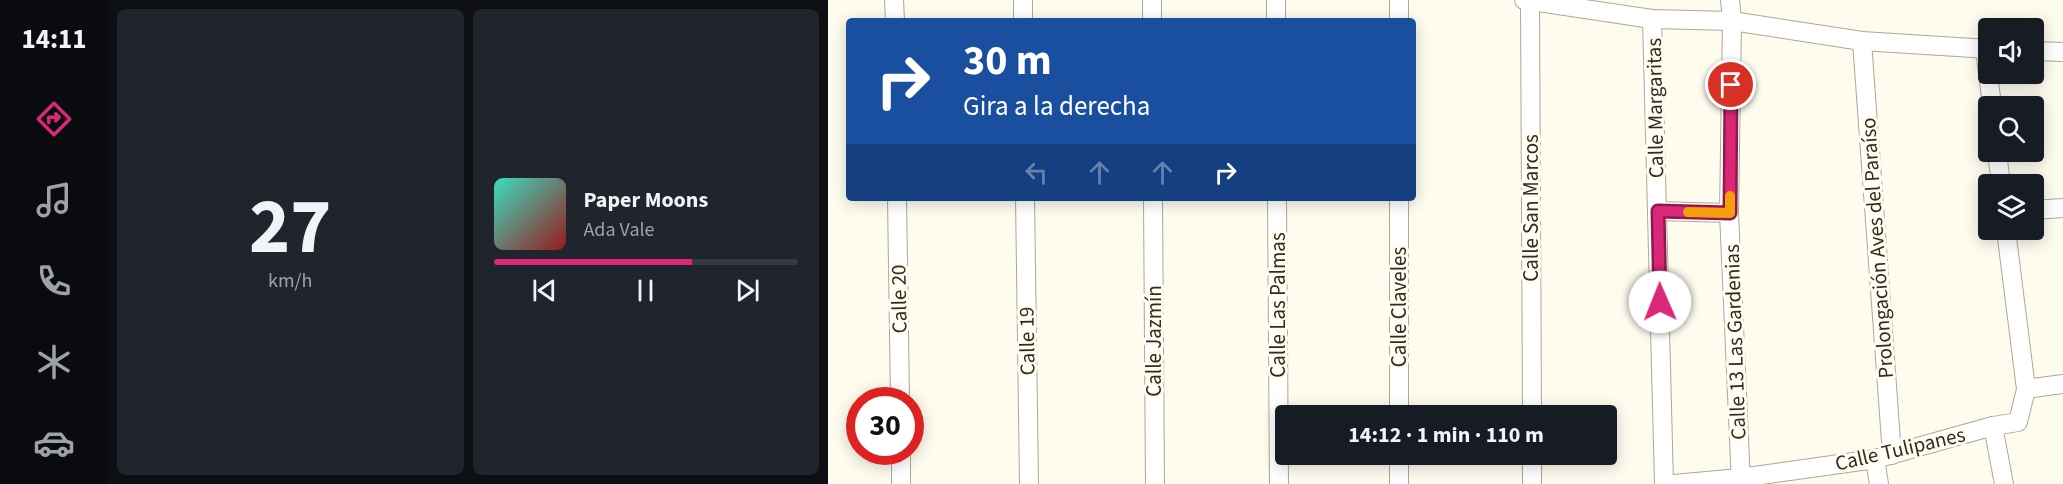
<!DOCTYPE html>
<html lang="es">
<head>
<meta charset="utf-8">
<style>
  :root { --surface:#171b24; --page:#20242c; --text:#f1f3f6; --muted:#9ea1a6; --line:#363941; --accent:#db2777 }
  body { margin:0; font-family:"Source Sans 3",sans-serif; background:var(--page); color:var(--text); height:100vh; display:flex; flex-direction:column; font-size:22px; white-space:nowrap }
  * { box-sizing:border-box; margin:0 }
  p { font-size:20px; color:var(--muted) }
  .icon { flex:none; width:33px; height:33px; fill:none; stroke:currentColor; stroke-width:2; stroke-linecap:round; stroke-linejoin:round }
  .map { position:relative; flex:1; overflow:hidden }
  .sheet { display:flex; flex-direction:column; gap:9px; padding:9px; background:#0d0f14; width:720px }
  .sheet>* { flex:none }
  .guide { position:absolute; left:18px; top:18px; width:570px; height:183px; border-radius:6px; box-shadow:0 3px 15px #0003; background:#1a4fa0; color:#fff; overflow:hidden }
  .controls { position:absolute; left:1150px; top:18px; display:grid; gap:12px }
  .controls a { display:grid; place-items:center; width:66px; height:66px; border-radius:6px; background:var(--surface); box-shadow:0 3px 15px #0003; font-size:30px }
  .speed { position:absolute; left:18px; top:387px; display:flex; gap:12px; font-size:30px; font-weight:700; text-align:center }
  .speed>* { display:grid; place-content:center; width:78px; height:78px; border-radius:50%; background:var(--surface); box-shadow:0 3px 15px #0003; line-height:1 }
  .speed .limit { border:9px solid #d22; background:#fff; color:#111 }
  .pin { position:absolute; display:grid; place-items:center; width:51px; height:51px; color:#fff; margin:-26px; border:3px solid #fff; border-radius:50%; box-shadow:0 2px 6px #0007 }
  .me { position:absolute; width:66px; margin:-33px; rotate:359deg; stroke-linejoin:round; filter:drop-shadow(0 0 4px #0008) }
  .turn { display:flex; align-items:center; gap:21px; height:126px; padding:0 18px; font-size:27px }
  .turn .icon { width:78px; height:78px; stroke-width:2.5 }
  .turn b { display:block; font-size:42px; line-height:51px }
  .lanes { display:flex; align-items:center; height:57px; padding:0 18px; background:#0003; justify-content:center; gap:30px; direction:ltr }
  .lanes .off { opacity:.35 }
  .sheet .tile { flex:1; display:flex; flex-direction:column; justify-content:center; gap:9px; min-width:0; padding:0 21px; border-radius:9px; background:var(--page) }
  .sheet .dial { align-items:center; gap:0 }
  .dial b { font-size:78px; line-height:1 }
  .song { display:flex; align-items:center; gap:18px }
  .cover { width:72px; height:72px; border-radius:9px; background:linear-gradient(135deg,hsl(170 70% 55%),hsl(0 70% 35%)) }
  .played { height:6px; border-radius:3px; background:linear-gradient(90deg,var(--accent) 65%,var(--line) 65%) }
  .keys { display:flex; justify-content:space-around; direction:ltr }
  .sheet .tiles { flex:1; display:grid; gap:9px; grid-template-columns:repeat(2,1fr) }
  .trip { position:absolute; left:447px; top:405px; width:342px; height:60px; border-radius:6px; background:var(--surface); box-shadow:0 3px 15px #0003; font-weight:700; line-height:60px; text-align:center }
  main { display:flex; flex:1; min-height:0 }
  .dock { display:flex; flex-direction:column; width:108px; justify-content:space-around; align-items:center; background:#090b0e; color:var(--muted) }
  .dock .icon { width:42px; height:42px }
  .dock .current { color:var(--accent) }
  .dock b { font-size:27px; color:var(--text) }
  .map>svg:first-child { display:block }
</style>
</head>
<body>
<main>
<nav class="dock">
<b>14:11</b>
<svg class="icon current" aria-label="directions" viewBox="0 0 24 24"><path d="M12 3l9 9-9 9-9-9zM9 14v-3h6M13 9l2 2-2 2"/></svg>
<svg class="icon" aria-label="music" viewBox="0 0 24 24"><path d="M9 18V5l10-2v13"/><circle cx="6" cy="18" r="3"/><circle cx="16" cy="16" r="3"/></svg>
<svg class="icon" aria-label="phone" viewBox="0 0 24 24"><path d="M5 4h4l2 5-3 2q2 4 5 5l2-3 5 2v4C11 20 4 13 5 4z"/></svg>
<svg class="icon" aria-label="climate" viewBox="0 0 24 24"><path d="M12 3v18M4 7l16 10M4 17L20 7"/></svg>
<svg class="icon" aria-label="car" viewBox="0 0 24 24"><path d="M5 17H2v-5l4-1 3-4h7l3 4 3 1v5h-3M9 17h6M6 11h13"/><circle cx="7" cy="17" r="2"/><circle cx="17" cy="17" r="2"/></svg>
</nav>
<section class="sheet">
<div class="tiles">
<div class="tile dial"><b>27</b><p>km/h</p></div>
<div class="tile">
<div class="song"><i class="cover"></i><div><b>Paper Moons</b><p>Ada Vale</p></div></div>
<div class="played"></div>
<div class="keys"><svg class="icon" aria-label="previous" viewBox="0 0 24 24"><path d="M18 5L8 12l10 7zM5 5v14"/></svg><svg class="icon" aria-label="pause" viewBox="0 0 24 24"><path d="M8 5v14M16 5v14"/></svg><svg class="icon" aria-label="next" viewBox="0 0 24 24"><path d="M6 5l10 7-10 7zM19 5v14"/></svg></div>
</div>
</div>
</section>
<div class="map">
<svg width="1235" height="484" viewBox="0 0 1235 484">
  <rect width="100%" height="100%" fill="#fefbef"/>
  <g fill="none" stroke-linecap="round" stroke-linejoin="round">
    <defs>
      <g id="street">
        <polyline points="66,0 67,21"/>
        <polyline points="195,0 195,21"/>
        <polyline points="324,0 324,21"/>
        <polyline points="448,0 448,21"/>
        <polyline points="571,0 571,21"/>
        <polyline points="696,0 824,19 904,21 1034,41 1161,49"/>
        <polyline points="702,0 704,416"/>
        <polyline points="902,0 904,21 901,213 913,484"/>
        <polyline points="824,19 836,484"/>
        <polyline points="1034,41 1064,455"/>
        <polyline points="1157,49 1164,106"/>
        <polyline points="1206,51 1235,52"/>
        <polyline points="1169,152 1173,184"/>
        <polyline points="69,198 72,400"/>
        <polyline points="197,198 201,484"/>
        <polyline points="325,198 327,484"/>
        <polyline points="449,198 451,484"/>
        <polyline points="571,198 571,416"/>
        <polyline points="1206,210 1235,208"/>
        <polyline points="829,211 901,213"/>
        <polyline points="1198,389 1235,384"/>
        <polyline points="1165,426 1176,484"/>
        <polyline points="73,452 73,484"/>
        <polyline points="571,454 571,484"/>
        <polyline points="704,454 704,484"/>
        <polyline points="1047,459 1051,484"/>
        <polyline points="846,484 912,478 1047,459 1165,426 1190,422 1198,389 1178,230"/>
      </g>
    </defs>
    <use href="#street" stroke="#b0a88e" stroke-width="20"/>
    <use href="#street" stroke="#fff" stroke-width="18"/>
  </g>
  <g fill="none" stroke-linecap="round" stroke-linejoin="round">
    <defs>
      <polyline id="route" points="832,302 830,211 902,213 903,85"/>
    </defs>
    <use href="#route" stroke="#8e194d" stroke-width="15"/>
    <use href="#route" stroke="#db2777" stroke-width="10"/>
    <polyline stroke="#f59e0b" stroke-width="10" points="860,212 902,213 902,196"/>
  </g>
  <g text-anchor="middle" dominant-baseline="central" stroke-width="6" stroke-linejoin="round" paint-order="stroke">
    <g font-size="21" fill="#2f2c22" stroke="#fefbef">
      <text transform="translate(827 108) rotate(-91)">Calle Margaritas</text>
      <text transform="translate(703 208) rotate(-90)">Calle San Marcos</text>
      <text transform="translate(1049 248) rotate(-94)">Prolongación Aves del Paraíso</text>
      <text transform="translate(71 299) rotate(-91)">Calle 20</text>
      <text transform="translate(450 305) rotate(-90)">Calle Las Palmas</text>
      <text transform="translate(571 307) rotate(-90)">Calle Claveles</text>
      <text transform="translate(199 341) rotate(-91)">Calle 19</text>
      <text transform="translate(326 341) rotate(-90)">Calle Jazmín</text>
      <text transform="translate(907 342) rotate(-92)">Calle 13 Las Gardenias</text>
      <text transform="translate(1072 449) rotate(-13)">Calle Tulipanes</text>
    </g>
  </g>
</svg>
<div class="controls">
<a><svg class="icon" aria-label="sound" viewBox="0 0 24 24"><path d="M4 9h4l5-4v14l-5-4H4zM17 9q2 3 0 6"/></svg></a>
<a><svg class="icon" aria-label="search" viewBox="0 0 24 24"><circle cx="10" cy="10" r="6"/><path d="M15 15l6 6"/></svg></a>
<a><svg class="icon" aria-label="layers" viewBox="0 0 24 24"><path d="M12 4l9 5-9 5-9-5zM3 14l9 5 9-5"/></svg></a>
</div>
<div class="speed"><div class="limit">30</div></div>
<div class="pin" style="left:903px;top:85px;background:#d93025"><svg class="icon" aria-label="arrive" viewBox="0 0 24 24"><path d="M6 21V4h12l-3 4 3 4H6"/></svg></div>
<svg class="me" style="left:832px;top:302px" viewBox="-20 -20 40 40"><circle r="19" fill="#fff"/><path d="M0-13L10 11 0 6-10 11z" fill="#db2777"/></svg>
<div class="trip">14:12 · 1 min · 110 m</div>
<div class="guide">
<div class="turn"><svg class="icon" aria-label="right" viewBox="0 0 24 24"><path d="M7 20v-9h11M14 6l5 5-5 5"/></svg><div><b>30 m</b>Gira a la derecha</div></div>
<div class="lanes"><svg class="icon off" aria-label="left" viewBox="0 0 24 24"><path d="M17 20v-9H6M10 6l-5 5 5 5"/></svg><svg class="icon off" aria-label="ahead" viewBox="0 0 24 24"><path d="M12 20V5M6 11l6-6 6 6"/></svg><svg class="icon off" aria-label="ahead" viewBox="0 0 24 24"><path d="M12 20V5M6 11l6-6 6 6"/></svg><svg class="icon" aria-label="right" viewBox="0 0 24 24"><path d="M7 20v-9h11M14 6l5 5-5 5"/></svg></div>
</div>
</div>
</main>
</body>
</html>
